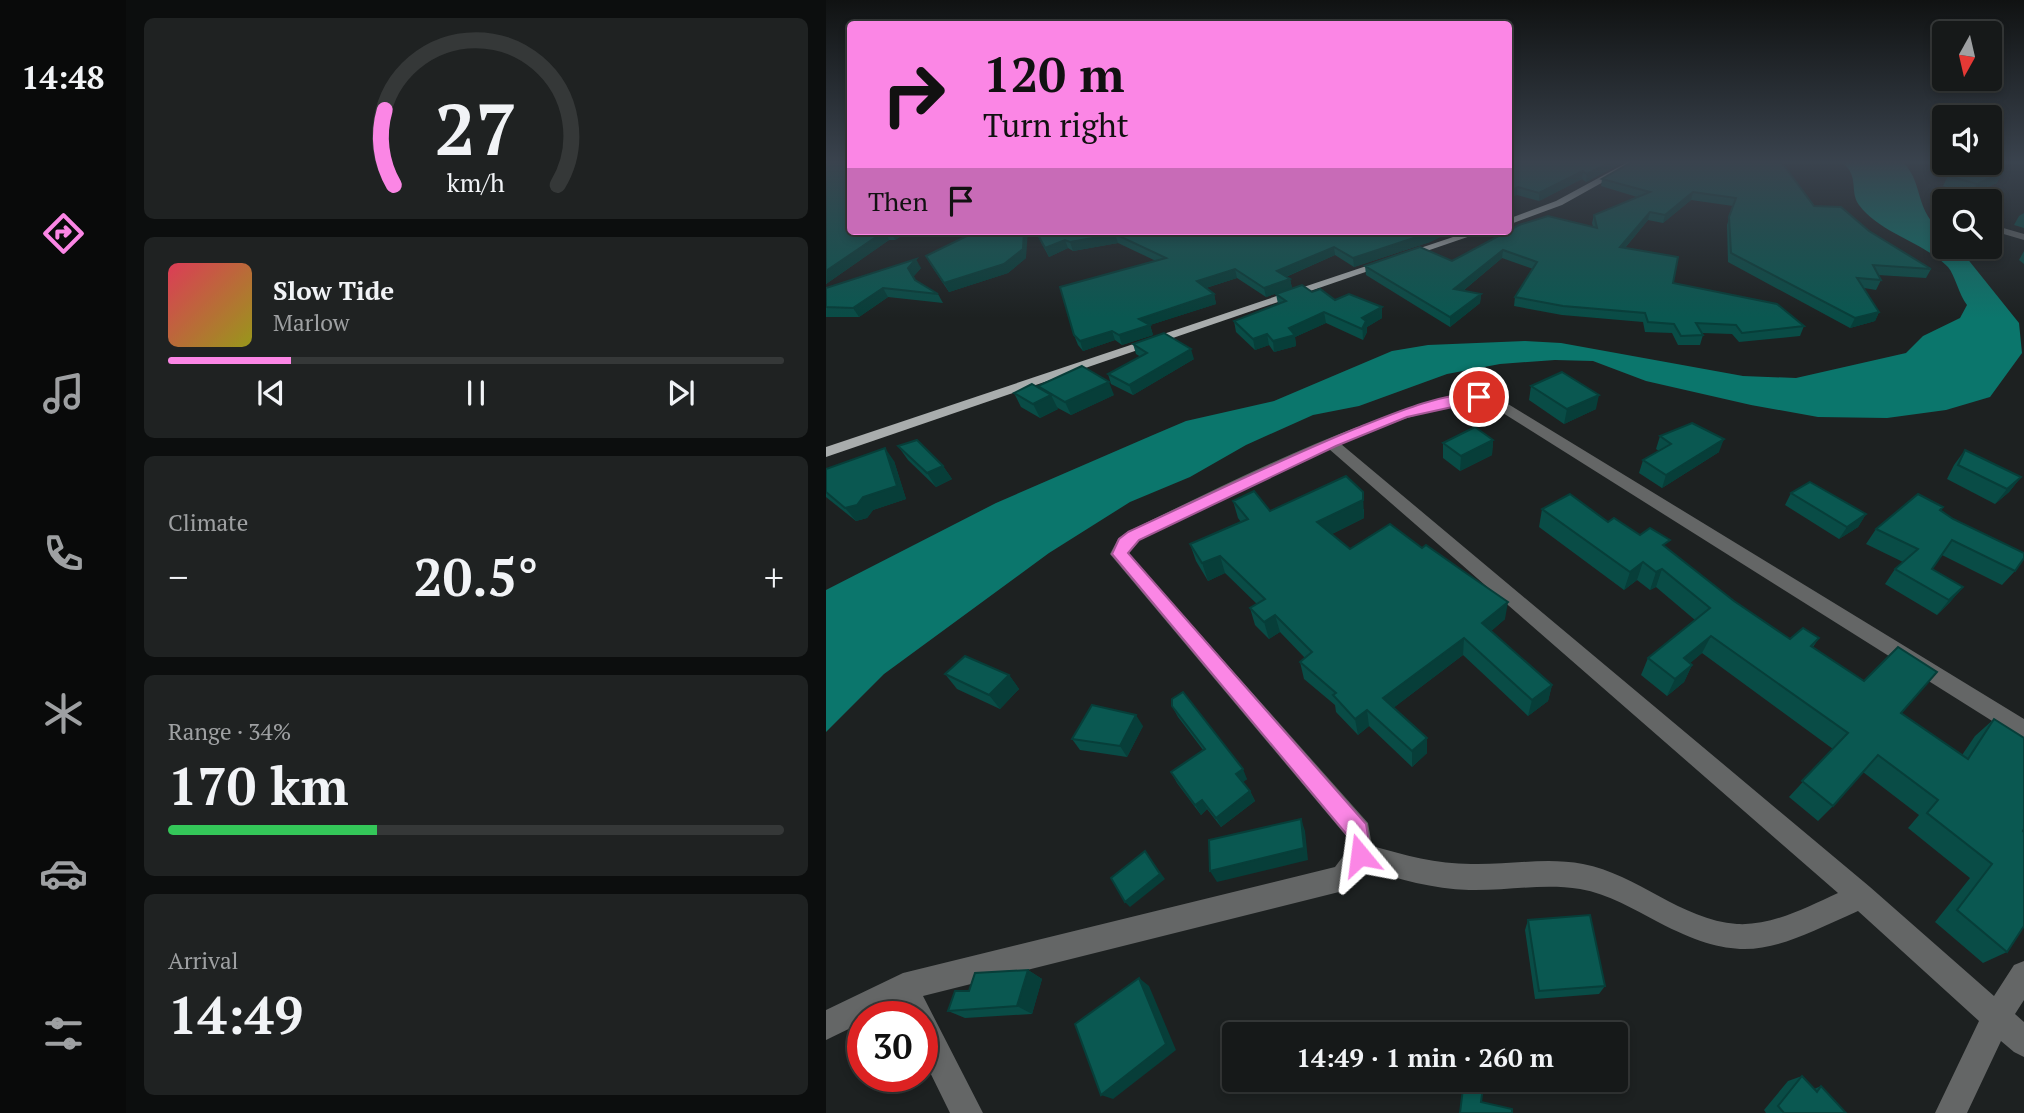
<!DOCTYPE html>
<html lang="en">
<head>
<meta charset="utf-8">
<style>
  :root { --surface:#161919; --page:#1f2222; --text:#f1f3f6; --muted:#9ea0a2; --line:#353838; --accent:#fb86e5 }
  body { margin:0; font-family:"PT Serif",serif; background:var(--page); color:var(--text); height:100vh; display:flex; flex-direction:column; font-size:26px; white-space:nowrap }
  * { box-sizing:border-box; margin:0 }
  p { font-size:23px; color:var(--muted) }
  .icon { flex:none; width:38px; height:38px; fill:none; stroke:currentColor; stroke-width:2; stroke-linecap:round; stroke-linejoin:round }
  .map { position:relative; flex:1; overflow:hidden }
  .panel { display:flex; flex-direction:column; gap:18px; padding:18px; background:#0c0e0e; width:700px }
  .panel>* { flex:none }
  .hud { position:absolute; left:21px; top:21px; width:665px; height:214px; border-radius:7px; box-shadow:0 4px 10px #0003,0 0 0 2px var(--line); background:#fb86e5; color:#111; overflow:hidden }
  .needle { width:46px; rotate:188deg }
  .fabs { position:absolute; left:1106px; top:21px; display:grid; gap:14px }
  .fabs a { display:grid; place-items:center; width:70px; height:70px; border-radius:7px; background:var(--surface); box-shadow:0 4px 10px #0003,0 0 0 2px var(--line); font-size:35px }
  .speed { position:absolute; left:21px; top:1001px; display:flex; gap:14px; font-size:35px; font-weight:700; text-align:center }
  .speed>* { display:grid; place-content:center; width:91px; height:91px; border-radius:50%; background:var(--surface); box-shadow:0 4px 10px #0003,0 0 0 2px var(--line); line-height:1 }
  .speed .limit { border:10px solid #d22; background:#fff; color:#111 }
  .pin { position:absolute; display:grid; place-items:center; width:60px; height:60px; color:#fff; margin:-30px; border:4px solid #fff; border-radius:50%; box-shadow:0 2px 7px #0007 }
  .me { position:absolute; width:77px; margin:-38px; rotate:344deg; stroke-linejoin:round; filter:drop-shadow(0 0 5px #0008) }
  .turn { display:flex; align-items:center; gap:24px; height:147px; padding:0 21px; font-size:32px }
  .turn .icon { width:91px; height:91px; stroke-width:2.5 }
  .turn b { display:block; font-size:49px; line-height:60px }
  .then { display:flex; align-items:center; height:66px; padding:0 21px; background:#0003; gap:14px; font-size:26px }
  .big { font-size:52px; font-weight:800; line-height:1.1 }
  .panel .tile { flex:1; display:flex; flex-direction:column; justify-content:center; gap:10px; min-width:0; padding:0 24px; border-radius:10px; background:var(--page) }
  .panel .dial { align-items:center; gap:0 }
  .dial svg { height:182px; overflow:visible; fill:none; stroke:var(--line); stroke-width:7; stroke-linecap:round; text-anchor:middle }
  .dial text { fill:var(--text); stroke:none }
  .song { display:flex; align-items:center; gap:21px }
  .cover { width:84px; height:84px; border-radius:10px; background:linear-gradient(135deg,hsl(350 70% 55%),hsl(60 70% 35%)) }
  .played { height:7px; border-radius:4px; background:linear-gradient(90deg,var(--accent) 20%,var(--line) 20%) }
  .keys { display:flex; justify-content:space-around; direction:ltr }
  .heat { display:flex; justify-content:space-between; align-items:center; font-size:38px; direction:ltr }
  .charge { height:10px; border-radius:5px; background:linear-gradient(90deg,#34c759 34%,var(--line) 0) }
  .trip { position:absolute; left:396px; top:1022px; width:406px; height:70px; border-radius:7px; background:var(--surface); box-shadow:0 4px 10px #0003,0 0 0 2px var(--line); font-weight:800; line-height:70px; text-align:center }
  main { display:flex; flex:1; min-height:0 }
  .dock { display:flex; flex-direction:column; width:126px; justify-content:space-around; align-items:center; background:#090a0a; color:var(--muted) }
  .dock .icon { width:49px; height:49px }
  .dock .on { color:var(--accent) }
  .dock b { font-size:32px; color:var(--text) }
  .map>svg:first-child { display:block }
</style>
</head>
<body>
<main>
<nav class="dock">
<b>14:48</b>
<svg class="icon on" aria-label="directions" viewBox="0 0 24 24"><path d="M12 3l9 9-9 9-9-9zM9 14v-3h6M13 9l2 2-2 2"/></svg>
<svg class="icon" aria-label="music" viewBox="0 0 24 24"><path d="M9 18V5l10-2v13"/><circle cx="6" cy="18" r="3"/><circle cx="16" cy="16" r="3"/></svg>
<svg class="icon" aria-label="phone" viewBox="0 0 24 24"><path d="M5 4h4l2 5-3 2q2 4 5 5l2-3 5 2v4C11 20 4 13 5 4z"/></svg>
<svg class="icon" aria-label="climate" viewBox="0 0 24 24"><path d="M12 3v18M4 7l16 10M4 17L20 7"/></svg>
<svg class="icon" aria-label="car" viewBox="0 0 24 24"><path d="M5 17H2v-5l4-1 3-4h7l3 4 3 1v5h-3M9 17h6M6 11h13"/><circle cx="7" cy="17" r="2"/><circle cx="17" cy="17" r="2"/></svg>
<svg class="icon" aria-label="filters" viewBox="0 0 24 24"><path d="M4 7h16M4 17h16"/><circle cx="9" cy="7" r="2"/><circle cx="15" cy="17" r="2"/></svg>
</nav>
<section class="panel">
<div class="tile dial"><svg viewBox="0 0 100 80">
<path d="M14 69A42 42 0 1 1 86 69"/>
<path d="M14 69A42 42 0 0 1 10 36" stroke="#fb86e5"/>
<text x="50" y="56" font-size="32" font-weight="700">27</text>
<text x="50" y="72" font-size="11">km/h</text>
</svg></div>
<div class="tile">
<div class="song"><i class="cover"></i><div><b>Slow Tide</b><p>Marlow</p></div></div>
<div class="played"></div>
<div class="keys"><svg class="icon" aria-label="previous" viewBox="0 0 24 24"><path d="M18 5L8 12l10 7zM5 5v14"/></svg><svg class="icon" aria-label="pause" viewBox="0 0 24 24"><path d="M8 5v14M16 5v14"/></svg><svg class="icon" aria-label="next" viewBox="0 0 24 24"><path d="M6 5l10 7-10 7zM19 5v14"/></svg></div>
</div>
<div class="tile"><p>Climate</p>
<div class="heat"><a>−</a><b class="big">20.5°</b><a>+</a></div>
</div>
<div class="tile"><p>Range · 34%</p><b class="big">170 km</b><div class="charge"></div></div>
<div class="tile"><p>Arrival</p><b class="big">14:49</b></div>
</section>
<div class="map">
<svg width="1198" height="1113" viewBox="0 0 1198 1113">
  <rect width="100%" height="100%" fill="#1d2121"/>
  <path fill="#0b766c" d="M1016 162H1077C1099 185 1087 210 1118 233V247H1132L1193 323 1196 353 1164 397 1120 410 1061 418 992 417 925 405 820 381 767 361 729 360 674 364 621 374 533 406 487 415 420 445 364 477 304 502 223 553 58 674 0 732V590L170 503 327 435 360 421 448 401 566 351 602 345 699 341 735 343 917 376 970 378 1080 353 1097 336 1134 318 1141 305C1133 295 1129 275 1122 267 1096 241 1055 234 1033 205 1023 191 1034 177 1016 162Z"/>
  <g fill="none" stroke-linecap="round" stroke-linejoin="round">
    <g fill="#646666" fill-rule="evenodd">
      <polygon points="1167,225 1198,234 1198,240 1164,230 1164,226"/>
      <path d="M633 395 669 396 1198 719V741L661 403C610 404 562 424 515 444L1044 887 1168 996 1188 965 1198 961V1000L1189 1014 1198 1022V1057L1188 1052 1175 1041 1141 1113H1109L1153 1021 1032 911C947 949 920 968 832 922 807 909 783 894 754 889 717 883 680 891 643 890 607 889 573 879 539 869L526 887 517 891 97 996 157 1113H124L96 1056V1017H77L71 1005 47 1017H37V1022L0 1040V1010L77 973 509 867 521 851V837L284 554 292 539 301 532C409 480 516 424 633 395ZM503 449 1012 893C981 907 946 926 911 924 855 920 811 874 757 864 720 857 682 865 645 864 611 864 578 855 546 846L542 823 302 553 313 540Z"/>
    </g>
    <g fill="#a9adad" fill-rule="evenodd">
      <polygon points="802,162 813,162 736,205 682,225 682,219 730,201"/>
      <polygon points="645,231 659,231 0,457 0,447"/>
    </g>
  </g>
  <g fill="#094c46">
    <polygon points="0,163 83,231 69,240 63,240 0,284"/>
    <polygon points="682,163 796,163 760,182 756,179 713,201 691,195"/>
    <polygon points="1135,163 1178,163 1174,172"/>
    <polygon points="1122,176 1171,183 1145,194 1117,186"/>
    <polygon points="776,179 988,206 1043,231 1105,269 1100,278 1052,275 1055,280 1050,290 1038,288 1053,312 1049,321 1024,328 902,262 901,225 907,206 865,200 837,223 822,220 799,248 847,283 978,326 974,336 913,342 906,334 876,333 877,335 874,345 852,345 846,333 819,332 817,322 736,315 688,306 689,297 707,269 676,258 637,291 655,294 654,303 624,327 540,275 539,266 626,261 767,227 766,223 768,215 811,197 775,186"/>
    <polygon points="1198,213 1198,228 1188,225 1193,216"/>
    <polygon points="209,231 626,231 604,242 528,267 509,255 460,277 464,279 466,288 440,297 411,278 380,288 388,294 390,304 324,325 327,335 296,345 289,340 257,351 252,345 248,335 330,261 292,243 247,251 242,248 223,257"/>
    <polygon points="1198,251 1198,264 1193,260"/>
    <polygon points="100,256 200,258 182,273 123,292 105,265"/>
    <polygon points="95,268 87,277 89,280 112,294 117,303 62,297 33,317 0,317 0,288"/>
    <polygon points="486,292 556,318 541,327 541,332 537,340 500,323 469,337 470,346 448,352 443,345 429,350 410,332 408,321 452,304 450,294"/>
    <polygon points="307,344 368,359 307,395 285,384 282,374 315,357 310,354"/>
    <polygon points="705,386 770,409 738,424 703,400"/>
    <polygon points="212,388 288,395 245,415 230,407 232,409 214,418 195,407 188,393"/>
    <polygon points="834,436 893,452 836,488 813,473 817,460 833,451 830,449"/>
    <polygon points="667,440 666,455 634,471 617,458 617,443"/>
    <polygon points="72,446 117,466 126,479 110,487 82,460"/>
    <polygon points="1139,450 1195,477 1183,492 1169,504 1121,479 1128,465"/>
    <polygon points="68,461 80,499 47,510 41,518 30,521 0,497 0,469"/>
    <polygon points="965,493 1040,514 1032,527 1013,539 959,505"/>
    <polygon points="407,501 444,511 538,509 538,518 506,534 524,549 679,619 665,631 726,685 722,701 702,716 637,655 567,708 601,738 601,753 586,767 543,726 532,735 510,712 509,705 478,679 474,662 479,658 454,632 443,639 429,625 424,608 431,604 399,573 382,581 370,561 364,544 415,522 412,518"/>
    <polygon points="1117,507 1115,510 1189,571 1176,585 1116,555 1106,569 1137,587 1124,602 1111,615 1059,584 1069,569 1077,562 1040,544 1050,529"/>
    <polygon points="716,509 782,522 814,535 841,549 908,601 964,639 993,638 987,647 1075,713 1136,755 1149,736 1168,719 1197,831 1181,952 1157,963 1109,922 1144,878 1082,828 1093,815 1037,772 1007,806 992,821 963,797 1007,749 876,653 864,663 866,665 858,682 841,696 815,675 822,658 869,620 830,587 824,590 811,580 798,590 713,527"/>
    <polygon points="119,674 183,675 193,689 174,709 131,689"/>
    <polygon points="346,706 421,779 417,782 424,791 429,801 395,827 381,809 375,815 351,783 345,772 377,750 352,717"/>
    <polygon points="317,726 301,757 254,750 246,739"/>
    <polygon points="702,920 779,986 773,994 709,999 699,930"/>
    <polygon points="202,970 216,979 206,1014 139,1018 122,1011 143,991"/>
    <polygon points="976,1076 988,1089 995,1086 1020,1113 940,1113 938,1110 962,1081"/>
  </g>
  <g fill="#073e39">
    <polygon points="783,163 796,163 760,182 761,174"/>
    <polygon points="757,171 756,179 713,201 713,193"/>
    <polygon points="1176,173 1171,183 1145,194 1151,184"/>
    <polygon points="692,187 691,195 682,199 682,192"/>
    <polygon points="867,192 865,200 837,223 839,215"/>
    <polygon points="824,212 822,220 792,256 794,247"/>
    <polygon points="59,231 63,240 0,284 0,271"/>
    <polygon points="65,231 83,231 69,240"/>
    <polygon points="198,231 202,231 200,258 182,273 123,292 118,283"/>
    <polygon points="609,231 626,231 604,242 528,267 527,258"/>
    <polygon points="289,234 292,243 247,251 244,242"/>
    <polygon points="239,240 242,248 223,257 219,248"/>
    <polygon points="508,247 509,255 452,280 451,271"/>
    <polygon points="677,250 676,258 627,299 628,289"/>
    <polygon points="90,259 95,268 87,277 82,268"/>
    <polygon points="409,269 411,278 373,290 371,281"/>
    <polygon points="464,279 466,288 440,297 438,288"/>
    <polygon points="57,288 62,297 33,317 27,308"/>
    <polygon points="388,294 390,304 324,325 327,335 296,345 293,335 313,319"/>
    <polygon points="655,294 654,303 624,327 624,317"/>
    <polygon points="556,307 556,318 541,327 541,332 537,340 536,318"/>
    <polygon points="498,312 500,323 469,337 470,346 448,352 447,341 463,328"/>
    <polygon points="1053,312 1049,321 1024,328 1029,318"/>
    <polygon points="286,331 289,340 257,351 254,341"/>
    <polygon points="441,334 443,345 429,350 427,339"/>
    <polygon points="365,349 368,359 307,395 303,385"/>
    <polygon points="283,382 288,395 245,415 239,402"/>
    <polygon points="225,395 232,409 214,418 207,404"/>
    <polygon points="773,395 770,409 738,424 741,409"/>
    <polygon points="898,439 893,452 836,488 840,475"/>
    <polygon points="667,440 666,455 634,471 635,456"/>
    <polygon points="59,448 68,461 80,499 47,510 41,518 30,521 19,508"/>
    <polygon points="117,466 126,479 110,487 101,473"/>
    <polygon points="1195,477 1183,492 1169,504 1181,489"/>
    <polygon points="537,492 538,518 494,540 491,522"/>
    <polygon points="1040,514 1032,527 1013,539 1021,527"/>
    <polygon points="394,556 399,573 382,581 376,563"/>
    <polygon points="817,562 811,580 798,590 804,572"/>
    <polygon points="836,569 830,587 824,590 830,572"/>
    <polygon points="1137,587 1124,602 1111,615 1123,600"/>
    <polygon points="682,602 679,619 655,640 656,623"/>
    <polygon points="449,615 454,632 443,639 438,622"/>
    <polygon points="885,636 876,653 850,675 858,658"/>
    <polygon points="638,638 637,655 558,715 557,698"/>
    <polygon points="866,665 858,682 841,696 849,679"/>
    <polygon points="183,675 193,689 174,709 163,695"/>
    <polygon points="726,685 722,701 702,716 706,700"/>
    <polygon points="541,710 543,726 532,735 529,719"/>
    <polygon points="310,715 317,726 301,757 294,746"/>
    <polygon points="601,738 601,753 586,767 586,751"/>
    <polygon points="417,769 421,779 415,784 410,774"/>
    <polygon points="424,791 429,801 395,827 390,818"/>
    <polygon points="376,800 381,809 375,815 369,805"/>
    <polygon points="475,819 479,831 482,860 391,882 384,871"/>
    <polygon points="319,851 339,879 304,907 299,902"/>
    <polygon points="202,970 216,979 206,1014 191,1006"/>
    <polygon points="313,978 323,986 350,1050 287,1099 275,1095"/>
  </g>
  <g fill="#0a5851" stroke="#073e39" stroke-width="2">
    <polygon points="0,163 24,163 24,231 65,231 59,231 0,271"/>
    <polygon points="682,163 783,163 761,174 757,171 713,193 692,187 682,192"/>
    <polygon points="804,163 956,163 988,206 1015,207 1043,231 1105,269 1047,265 1055,280 1031,278 1053,312 1029,318 905,253 903,217 910,198 867,192 839,215 824,212 794,247 852,257 847,283 951,304 978,326 916,333 910,325 870,323 877,335 855,336 848,324 822,322 819,313 737,306 689,297 711,262 677,250 628,289 655,294 624,317 539,266 594,247 626,261 693,225 722,216 771,228 768,215 824,192 776,179"/>
    <polygon points="1159,163 1178,163 1177,167"/>
    <polygon points="1148,166 1176,173 1151,184 1122,176"/>
    <polygon points="151,231 198,231 197,249 178,264 118,283 100,256"/>
    <polygon points="210,231 609,231 527,258 508,247 451,271 464,279 438,288 409,269 371,281 388,294 313,319 324,325 293,335 286,331 254,341 248,335 234,287 340,258 289,234 244,242 239,240 219,248"/>
    <polygon points="90,259 82,268 89,280 112,294 57,288 27,308 0,307 0,288"/>
    <polygon points="476,285 486,292 494,289 509,300 523,294 556,307 536,318 540,321 536,329 498,312 463,328 469,335 447,341 441,334 427,339 408,321 460,301 450,294"/>
    <polygon points="338,333 365,349 303,385 282,374 321,353 307,344"/>
    <polygon points="256,366 283,382 239,402 212,386"/>
    <polygon points="736,372 773,395 741,409 705,386"/>
    <polygon points="206,384 225,395 207,404 188,393"/>
    <polygon points="866,423 898,439 840,475 817,460 845,444 834,436"/>
    <polygon points="649,427 667,440 635,456 617,443"/>
    <polygon points="91,440 117,466 101,473 72,446"/>
    <polygon points="59,448 71,486 37,497 31,505 19,508 0,492 0,469"/>
    <polygon points="1139,450 1195,477 1181,489 1132,465"/>
    <polygon points="520,476 537,492 537,500 491,522 524,549 564,524 596,548 600,545 637,571 682,602 656,623 726,685 706,700 638,638 557,698 601,738 586,751 541,710 529,719 507,695 510,693 474,662 486,652 449,615 438,622 424,608 439,599 394,556 376,563 364,544 422,519 407,501 428,491 444,511"/>
    <polygon points="984,482 1040,514 1021,527 965,493"/>
    <polygon points="744,494 782,522 788,518 814,535 824,528 844,540 837,545 908,601 964,639 977,628 993,638 985,646 1038,681 1072,647 1111,672 1075,713 1142,759 1168,719 1198,738 1198,829 1197,831 1198,832 1198,926 1181,952 1131,910 1166,864 1101,813 1112,800 1052,755 1007,806 976,781 1022,733 885,636 858,658 866,665 849,679 822,658 884,608 836,569 830,572 817,562 804,572 716,509"/>
    <polygon points="1092,494 1117,507 1114,510 1127,519 1198,553 1198,558 1189,571 1126,540 1106,569 1137,587 1123,600 1069,569 1092,549 1050,529"/>
    <polygon points="139,656 183,675 163,695 119,674"/>
    <polygon points="357,692 417,769 410,774 424,791 390,818 376,800 369,805 345,772 379,749 346,706 346,699"/>
    <polygon points="266,705 310,715 294,746 246,739"/>
    <polygon points="475,819 478,848 384,871 383,840"/>
    <polygon points="319,851 334,874 299,902 285,878"/>
    <polygon points="764,915 779,986 713,991 702,920"/>
    <polygon points="202,970 191,1006 122,1011 129,991 143,991 149,973"/>
    <polygon points="313,978 340,1044 275,1095 249,1024"/>
    <polygon points="976,1076 991,1092 995,1086 1020,1113 958,1113 952,1106"/>
    <polygon points="638,1080 658,1080 655,1102 686,1109 686,1113 634,1113"/>
  </g>
  <linearGradient id="sky" x2="0" y2="1"><stop stop-color="#101212"/><stop offset="0.51" stop-color="#3a434e"/><stop offset="1" stop-color="#3a434e" stop-opacity="0"/></linearGradient>
  <rect width="1198" height="318" fill="url(#sky)"/>
  <path fill="#fb86e5" stroke="#a35795" stroke-width="2" d="M653 393 660 397 658 400 581 417 510 446 313 540 302 553 540 824 545 855 542 863 534 866 526 863 522 836 286 554 293 539 302 532C378 497 453 460 531 428 569 413 612 394 653 393Z"/>
</svg>
<div class="fabs">
<a><svg class="needle" viewBox="-14 -14 28 28"><path d="M0-13l5 13h-10z" fill="#e53935"/><path d="M0 13l5-13h-10z" fill="#9ea0a2"/></svg></a>
<a><svg class="icon" aria-label="sound" viewBox="0 0 24 24"><path d="M4 9h4l5-4v14l-5-4H4zM17 9q2 3 0 6"/></svg></a>
<a><svg class="icon" aria-label="search" viewBox="0 0 24 24"><circle cx="10" cy="10" r="6"/><path d="M15 15l6 6"/></svg></a>
</div>
<div class="speed"><div class="limit">30</div></div>
<div class="pin" style="left:653px;top:397px;background:#d93025"><svg class="icon" aria-label="arrive" viewBox="0 0 24 24"><path d="M6 21V4h12l-3 4 3 4H6"/></svg></div>
<svg class="me" style="left:534px;top:855px" viewBox="-20 -20 40 40"><path d="M0-17L14 15 0 8-14 15z" fill="#fb86e5" stroke="#fff" stroke-width="4"/></svg>
<div class="trip">14:49 · 1 min · 260 m</div>
<div class="hud">
<div class="turn"><svg class="icon" aria-label="right" viewBox="0 0 24 24"><path d="M7 20v-9h11M14 6l5 5-5 5"/></svg><div><b>120 m</b>Turn right</div></div>
<div class="then">Then<svg class="icon" aria-label="arrive" viewBox="0 0 24 24"><path d="M6 21V4h12l-3 4 3 4H6"/></svg></div>
</div>
</div>
</main>
</body>
</html>
